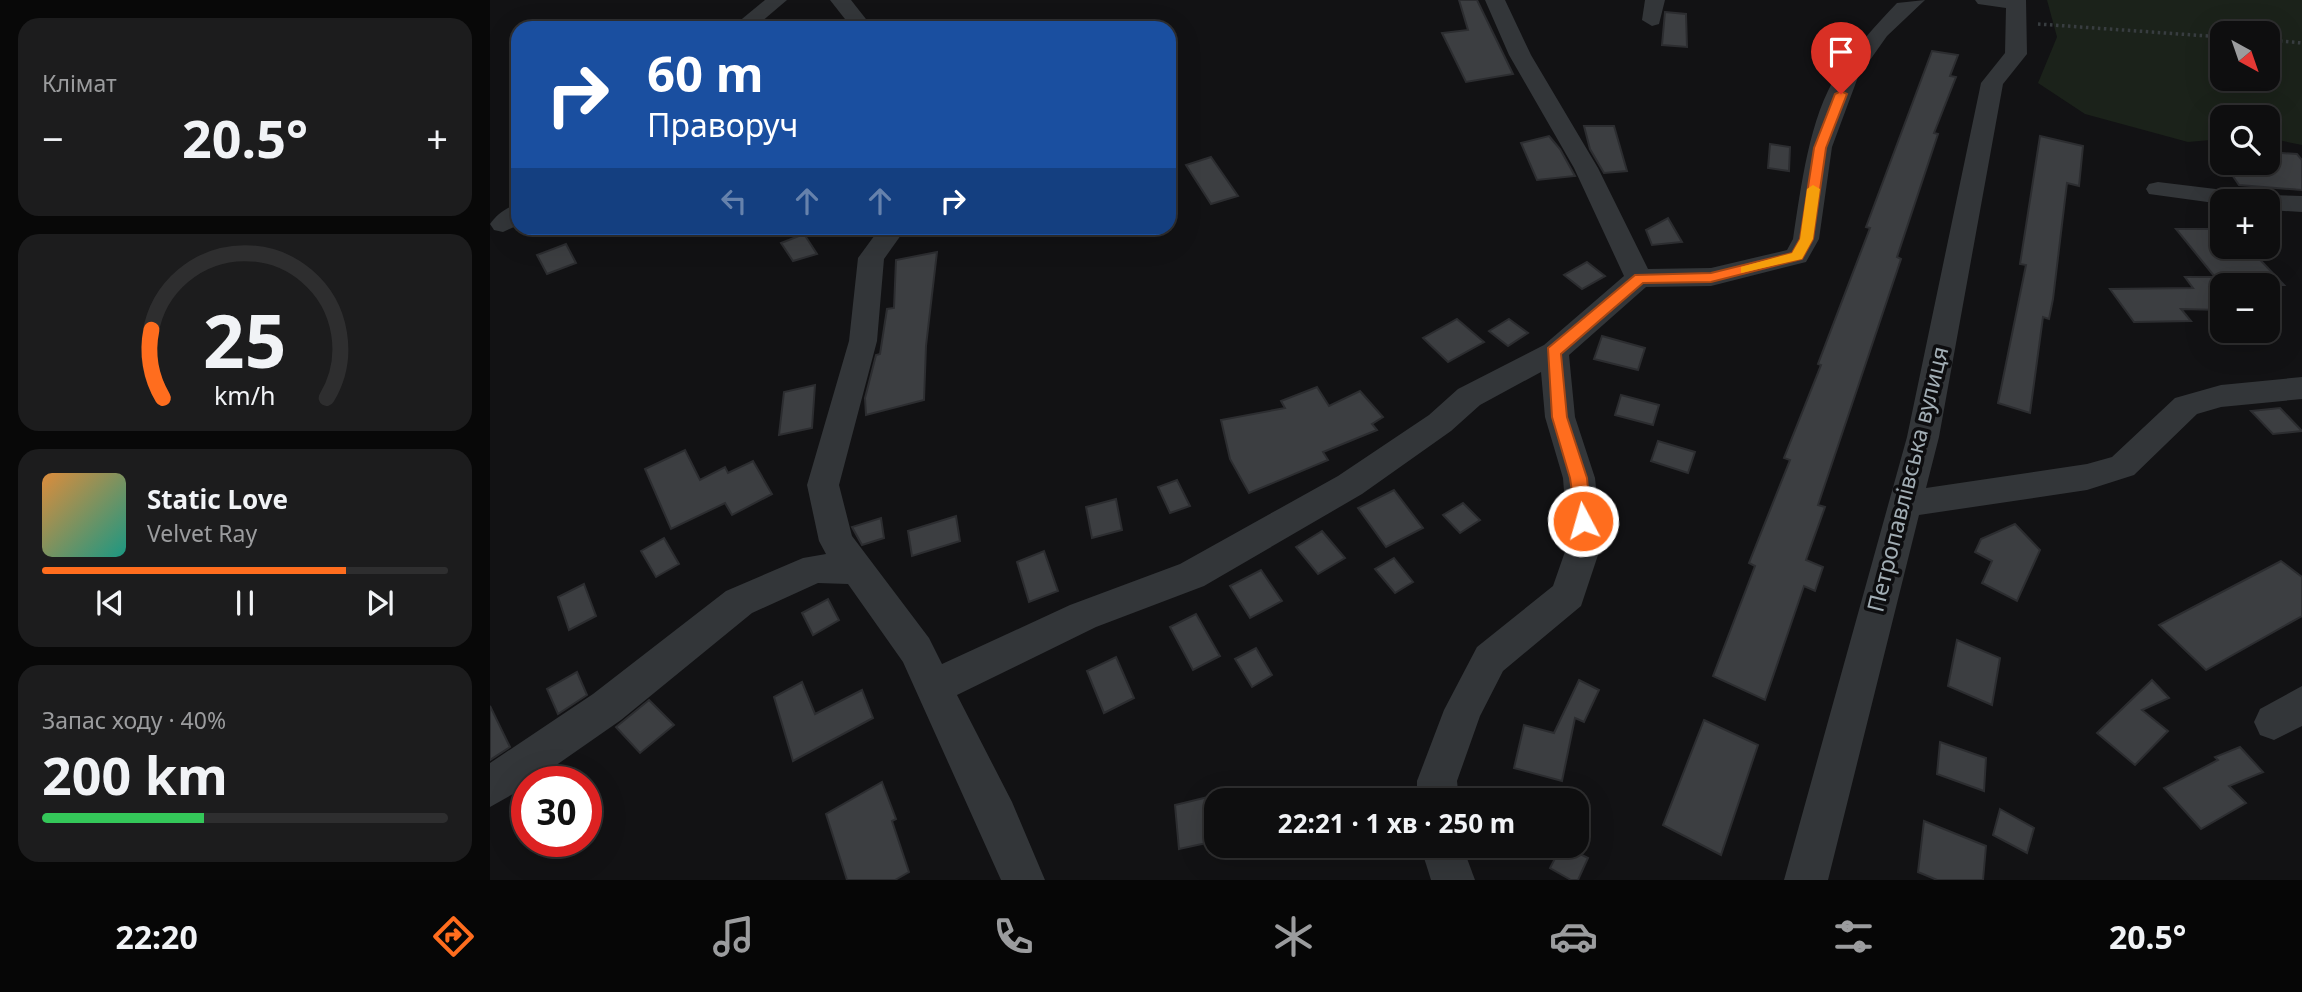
<!DOCTYPE html>
<html lang="uk">
<head>
<meta charset="utf-8">
<style>
  :root { --surface:#0e0e0f; --page:#1c1c1d; --text:#f1f3f6; --muted:#9b9c9e; --line:#2e2e2f; --accent:#ff6d1e }
  body { margin:0; font-family:"Noto Sans",sans-serif; background:var(--page); color:var(--text); height:100vh; display:flex; flex-direction:column; font-size:26px; white-space:nowrap }
  * { box-sizing:border-box; margin:0 }
  p { font-size:23px; color:var(--muted) }
  .icon { flex:none; width:38px; height:38px; fill:none; stroke:currentColor; stroke-width:2; stroke-linecap:round; stroke-linejoin:round }
  .map { position:relative; flex:1; overflow:hidden }
  .panel { display:flex; flex-direction:column; gap:18px; padding:18px; background:#080808; width:490px }
  .panel>* { flex:none }
  .banner { position:absolute; left:21px; top:21px; width:665px; height:214px; border-radius:21px; box-shadow:0 7px 28px #0002,0 0 0 2px var(--line); background:#1a4fa0; color:#fff; overflow:hidden }
  .needle { width:46px; rotate:140deg }
  .buttons { position:absolute; left:1720px; top:21px; display:grid; gap:14px }
  .buttons a { display:grid; place-items:center; width:70px; height:70px; border-radius:14px; background:var(--surface); box-shadow:0 7px 28px #0002,0 0 0 2px var(--line); font-size:35px }
  .speed { position:absolute; left:21px; top:766px; display:flex; gap:14px; font-size:35px; font-weight:700; text-align:center }
  .speed>* { display:grid; place-content:center; width:91px; height:91px; border-radius:50%; background:var(--surface); box-shadow:0 7px 28px #0002,0 0 0 2px var(--line); line-height:1 }
  .speed .limit { border:10px solid #d22; background:#fff; color:#111 }
  .pin { position:absolute; display:grid; place-items:center; width:60px; height:60px; color:#fff; margin:-72px -30px; border-radius:50% 50% 50% 0; rotate:-45deg; box-shadow:0 0 7px #0007 }
  .pin .icon { rotate:45deg }
  .me { position:absolute; width:77px; margin:-38px; rotate:354deg; stroke-linejoin:round; filter:drop-shadow(0 0 5px #0008) }
  .turn { display:flex; align-items:center; gap:24px; height:147px; padding:0 21px; font-size:32px }
  .turn .icon { width:91px; height:91px; stroke-width:2.5 }
  .turn b { display:block; font-size:49px; line-height:60px }
  .lanes { display:flex; align-items:center; height:66px; padding:0 21px; background:#0003; justify-content:center; gap:35px; direction:ltr }
  .lanes .off { opacity:.35 }
  .big { font-size:52px; font-weight:700; line-height:1.1 }
  .panel .card { flex:1; display:flex; flex-direction:column; justify-content:center; gap:10px; min-width:0; padding:0 24px; border-radius:21px; background:var(--page) }
  .panel .dial { align-items:center; gap:0 }
  .dial svg { height:182px; overflow:visible; fill:none; stroke:var(--line); stroke-width:7; stroke-linecap:round; text-anchor:middle }
  .dial text { fill:var(--text); stroke:none }
  .song { display:flex; align-items:center; gap:21px }
  .cover { width:84px; height:84px; border-radius:10px; background:linear-gradient(135deg,hsl(30 70% 55%),hsl(170 70% 35%)) }
  .played { height:7px; border-radius:4px; background:linear-gradient(90deg,var(--accent) 75%,var(--line) 75%) }
  .keys { display:flex; justify-content:space-around; direction:ltr }
  .heat { display:flex; justify-content:space-between; align-items:center; font-size:38px; direction:ltr }
  .charge { height:10px; border-radius:5px; background:linear-gradient(90deg,#34c759 40%,var(--line) 0) }
  .trip { position:absolute; left:714px; top:788px; width:385px; height:70px; border-radius:21px; background:var(--surface); box-shadow:0 7px 28px #0002,0 0 0 2px var(--line); font-weight:700; line-height:70px; text-align:center }
  .dock { display:flex; height:112px; justify-content:space-around; align-items:center; background:#060606; color:var(--muted) }
  .dock .icon { width:49px; height:49px }
  .dock .current { color:var(--accent) }
  .dock b { font-size:32px; color:var(--text) }
  main { display:flex; flex:1; min-height:0 }
  .map>svg:first-child { display:block }
</style>
</head>
<body>
<main>
<section class="panel">
<div class="card"><p>Клімат</p>
<div class="heat"><a>−</a><b class="big">20.5°</b><a>+</a></div>
</div>
<div class="card dial"><svg viewBox="0 0 100 80">
<path d="M14 69A42 42 0 1 1 86 69"/>
<path d="M14 69A42 42 0 0 1 9 39" stroke="#ff6d1e"/>
<text x="50" y="56" font-size="32" font-weight="700">25</text>
<text x="50" y="72" font-size="11">km/h</text>
</svg></div>
<div class="card">
<div class="song"><i class="cover"></i><div><b>Static Love</b><p>Velvet Ray</p></div></div>
<div class="played"></div>
<div class="keys"><svg class="icon" aria-label="previous" viewBox="0 0 24 24"><path d="M18 5L8 12l10 7zM5 5v14"/></svg><svg class="icon" aria-label="pause" viewBox="0 0 24 24"><path d="M8 5v14M16 5v14"/></svg><svg class="icon" aria-label="next" viewBox="0 0 24 24"><path d="M6 5l10 7-10 7zM19 5v14"/></svg></div>
</div>
<div class="card"><p>Запас ходу · 40%</p><b class="big">200 km</b><div class="charge"></div></div>
</section>
<div class="map">
<svg width="1812" height="880" viewBox="0 0 1812 880">
  <rect width="100%" height="100%" fill="#121214"/>
  <path fill="#1b221a" fill-rule="evenodd" d="M1557 0H1812V145L1778 138V117H1732V139L1698 142 1595 114 1548 83 1567 37ZM1732 33H1778V79H1732Z"/>
  <g fill="#3c3e41" stroke="#2c2d30" stroke-width="2">
    <polygon points="969,0 987,0 1023,74 976,82 952,33 978,30"/>
    <polygon points="1175,12 1196,14 1197,47 1172,45"/>
    <polygon points="1442,51 1468,55 1460,76 1466,77 1444,133 1448,134 1407,257 1411,259 1328,505 1335,507 1316,560 1333,567 1325,591 1314,586 1275,700 1223,676 1265,566 1259,563 1300,460 1294,458 1331,365 1328,364 1380,228 1376,227"/>
    <polygon points="1094,126 1124,126 1137,171 1114,173 1100,149"/>
    <polygon points="1059,136 1070,149 1085,176 1047,180 1031,143"/>
    <polygon points="1550,136 1593,146 1589,186 1577,183 1563,299 1559,319 1553,317 1540,413 1508,403 1536,265 1530,264"/>
    <polygon points="1280,144 1300,147 1299,171 1278,168"/>
    <polygon points="1778,152 1807,154 1812,160 1812,190 1749,185 1734,163 1778,163"/>
    <polygon points="721,157 748,196 721,204 696,165"/>
    <polygon points="1178,218 1192,242 1162,245 1156,230"/>
    <polygon points="1686,229 1732,229 1732,247 1758,247 1794,285 1732,285 1732,310 1691,309 1701,321 1644,322 1620,289 1703,288 1695,277 1725,277"/>
    <polygon points="314,234 327,254 303,261 291,243"/>
    <polygon points="76,244 86,263 57,274 47,255"/>
    <polygon points="447,252 436,346 434,400 376,415 375,398 386,355 390,354 397,309 404,308 406,260"/>
    <polygon points="1097,262 1115,276 1092,289 1074,275"/>
    <polygon points="967,319 994,342 958,362 933,338"/>
    <polygon points="1019,319 1038,333 1018,346 999,331"/>
    <polygon points="1112,336 1155,348 1148,370 1104,359"/>
    <polygon points="325,385 322,428 289,435 294,392"/>
    <polygon points="827,387 839,406 870,391 893,417 882,424 887,430 833,452 838,460 759,493 740,459 731,420 795,408 791,401"/>
    <polygon points="1131,395 1169,405 1163,425 1125,415"/>
    <polygon points="1790,408 1812,431 1783,434 1761,411"/>
    <polygon points="1168,441 1205,452 1198,473 1161,461"/>
    <polygon points="195,450 210,480 235,467 238,473 263,461 282,494 242,515 235,503 181,529 155,469"/>
    <polygon points="687,480 700,506 680,513 668,487"/>
    <polygon points="904,490 933,528 896,547 868,508"/>
    <polygon points="626,499 632,530 602,538 596,507"/>
    <polygon points="973,503 990,520 970,533 953,515"/>
    <polygon points="466,516 470,541 422,556 418,531"/>
    <polygon points="391,518 394,538 372,545 362,527"/>
    <polygon points="1525,524 1550,550 1527,601 1492,583 1502,561 1485,552 1491,539"/>
    <polygon points="832,531 855,558 828,574 806,547"/>
    <polygon points="174,538 189,564 166,577 151,551"/>
    <polygon points="554,551 568,591 539,602 527,562"/>
    <polygon points="904,558 923,582 905,593 885,569"/>
    <polygon points="1791,561 1812,577 1812,616 1716,670 1669,625"/>
    <polygon points="771,570 792,601 760,618 740,586"/>
    <polygon points="94,584 106,616 79,630 68,597"/>
    <polygon points="338,599 349,620 323,635 312,613"/>
    <polygon points="706,614 730,656 703,670 680,627"/>
    <polygon points="1467,640 1510,658 1502,705 1458,686"/>
    <polygon points="766,648 782,675 762,687 745,659"/>
    <polygon points="626,657 644,698 614,713 597,671"/>
    <polygon points="87,672 97,695 68,714 57,689"/>
    <polygon points="1089,680 1109,690 1094,722 1085,718 1072,781 1024,768 1034,725 1064,733"/>
    <polygon points="1662,680 1679,698 1652,710 1678,731 1645,765 1607,733"/>
    <polygon points="312,682 325,714 372,690 383,718 303,761 284,697"/>
    <polygon points="159,700 184,725 150,753 126,727"/>
    <polygon points="0,706 20,747 0,760"/>
    <polygon points="1214,720 1268,745 1231,855 1173,825"/>
    <polygon points="1450,742 1496,758 1494,791 1447,774"/>
    <polygon points="1750,747 1773,772 1739,786 1756,803 1711,829 1674,788 1728,760 1725,757"/>
    <polygon points="392,782 406,819 402,821 419,872 405,880 357,880 336,814"/>
    <polygon points="722,796 726,841 689,849 685,805"/>
    <polygon points="1510,809 1544,828 1537,853 1503,835"/>
    <polygon points="1434,821 1496,846 1493,880 1447,880 1428,872"/>
    <polygon points="1072,845 1098,858 1088,880 1081,880 1060,868"/>
  </g>
  <g fill="none" stroke-linecap="round" stroke-linejoin="round">
    <g stroke="#383d40" stroke-width="3.5" stroke-dasharray="2.5 3.5" stroke-linecap="butt">
      <polyline points="1548,24 1732,37"/>
      <polyline points="1778,40 1812,43"/>
    </g>
    <g fill="#333639" fill-rule="evenodd">
      <polygon points="275,0 297,0 264,28 241,28"/>
      <polygon points="340,0 361,0 383,28 362,28"/>
      <path d="M995 0H1015L1041 55 1108 168 1158 269 1221 268 1297 250 1303 239C1311 188 1319 117 1348 73 1365 48 1386 25 1407 3L1435 0 1397 36 1368 77 1342 147 1329 239 1316 262 1221 286 1156 287 1079 355 1085 417 1105 478 1112 543 1091 606 1013 671 990 716 967 781 969 800H927V781L954 710 987 647 1063 586 1078 543 1073 478 1055 417 1051 372 990 405 961 431 872 494 714 586 606 627 467 695 522 802 555 880H511L413 662 358 584 328 583 262 613 131 720 42 782H37V786L0 807V763L103 694 236 591 313 558 336 554 329 541 317 485 359 341 368 258 390 228H416L394 259 387 341 349 485 362 536 439 638 452 664 580 605 690 564 848 476 939 415 968 389 1054 345 1134 276 1084 168 1019 55Z"/>
      <polygon points="1155,0 1175,0 1169,24 1162,26 1152,20"/>
      <polygon points="1485,0 1536,0 1537,54 1513,84 1449,437 1436,488 1597,464 1622,457 1685,398 1731,385 1812,377 1812,399 1731,407 1707,414 1644,475 1597,490 1429,515 1338,880 1294,880 1417,437 1491,83 1515,53 1516,8 1488,4"/>
      <polygon points="1668,182 1775,195 1812,196 1812,212 1778,210 1778,201 1732,201 1732,204 1659,194 1656,189 1659,184"/>
      <path d="M28 204V225L13 232 4 230 0 224C7 214 17 207 28 204Z"/>
      <polygon points="1812,686 1812,726 1784,740 1770,735 1764,722 1770,709"/>
      <polygon points="930,845 972,845 985,880 941,880"/>
    </g>
  </g>
  <polygon fill="#ff6d1e" stroke="#a64714" stroke-width="2" points="1351,91 1357,94 1336,148 1323,239 1312,259 1221,282 1153,283 1071,354 1077,417 1097,478 1101,521 1099,526 1087,526 1080,478 1062,417 1058,348 1145,275 1221,273 1302,253 1310,239 1324,148 1345,94"/>
  <polygon fill="#f59e0b" points="1323,185 1330,189 1323,239 1312,259 1251,273 1251,267 1302,253 1310,239 1317,189"/>
  <g text-anchor="middle" dominant-baseline="central" stroke-width="7" stroke-linejoin="round" paint-order="stroke">
    <g font-size="23" fill="#a2aeb5" stroke="#0d0d0f">
      <text transform="translate(1417 479) rotate(-76)">Петропавлівська вулиця</text>
    </g>
  </g>
</svg>
<div class="buttons">
<a><svg class="needle" viewBox="-14 -14 28 28"><path d="M0-13l5 13h-10z" fill="#e53935"/><path d="M0 13l5-13h-10z" fill="#9b9c9e"/></svg></a>
<a><svg class="icon" aria-label="search" viewBox="0 0 24 24"><circle cx="10" cy="10" r="6"/><path d="M15 15l6 6"/></svg></a>
<a>+</a>
<a>−</a>
</div>
<div class="speed"><div class="limit">30</div></div>
<div class="pin" style="left:1351px;top:94px;background:#d93025"><svg class="icon" aria-label="arrive" viewBox="0 0 24 24"><path d="M6 21V4h12l-3 4 3 4H6"/></svg></div>
<svg class="me" style="left:1093px;top:521px" viewBox="-20 -20 40 40"><circle r="17" fill="#ff6d1e" stroke="#fff" stroke-width="3"/><path d="M0-11L8 9 0 5-8 9z" fill="#fff"/></svg>
<div class="trip">22:21 · 1 хв · 250 m</div>
<div class="banner">
<div class="turn"><svg class="icon" aria-label="right" viewBox="0 0 24 24"><path d="M7 20v-9h11M14 6l5 5-5 5"/></svg><div><b>60 m</b>Праворуч</div></div>
<div class="lanes"><svg class="icon off" aria-label="left" viewBox="0 0 24 24"><path d="M17 20v-9H6M10 6l-5 5 5 5"/></svg><svg class="icon off" aria-label="ahead" viewBox="0 0 24 24"><path d="M12 20V5M6 11l6-6 6 6"/></svg><svg class="icon off" aria-label="ahead" viewBox="0 0 24 24"><path d="M12 20V5M6 11l6-6 6 6"/></svg><svg class="icon" aria-label="right" viewBox="0 0 24 24"><path d="M7 20v-9h11M14 6l5 5-5 5"/></svg></div>
</div>
</div>
</main>
<nav class="dock">
<b>22:20</b>
<svg class="icon current" aria-label="directions" viewBox="0 0 24 24"><path d="M12 3l9 9-9 9-9-9zM9 14v-3h6M13 9l2 2-2 2"/></svg>
<svg class="icon" aria-label="music" viewBox="0 0 24 24"><path d="M9 18V5l10-2v13"/><circle cx="6" cy="18" r="3"/><circle cx="16" cy="16" r="3"/></svg>
<svg class="icon" aria-label="phone" viewBox="0 0 24 24"><path d="M5 4h4l2 5-3 2q2 4 5 5l2-3 5 2v4C11 20 4 13 5 4z"/></svg>
<svg class="icon" aria-label="climate" viewBox="0 0 24 24"><path d="M12 3v18M4 7l16 10M4 17L20 7"/></svg>
<svg class="icon" aria-label="car" viewBox="0 0 24 24"><path d="M5 17H2v-5l4-1 3-4h7l3 4 3 1v5h-3M9 17h6M6 11h13"/><circle cx="7" cy="17" r="2"/><circle cx="17" cy="17" r="2"/></svg>
<svg class="icon" aria-label="filters" viewBox="0 0 24 24"><path d="M4 7h16M4 17h16"/><circle cx="9" cy="7" r="2"/><circle cx="15" cy="17" r="2"/></svg>
<b>20.5°</b>
</nav>
</body>
</html>
